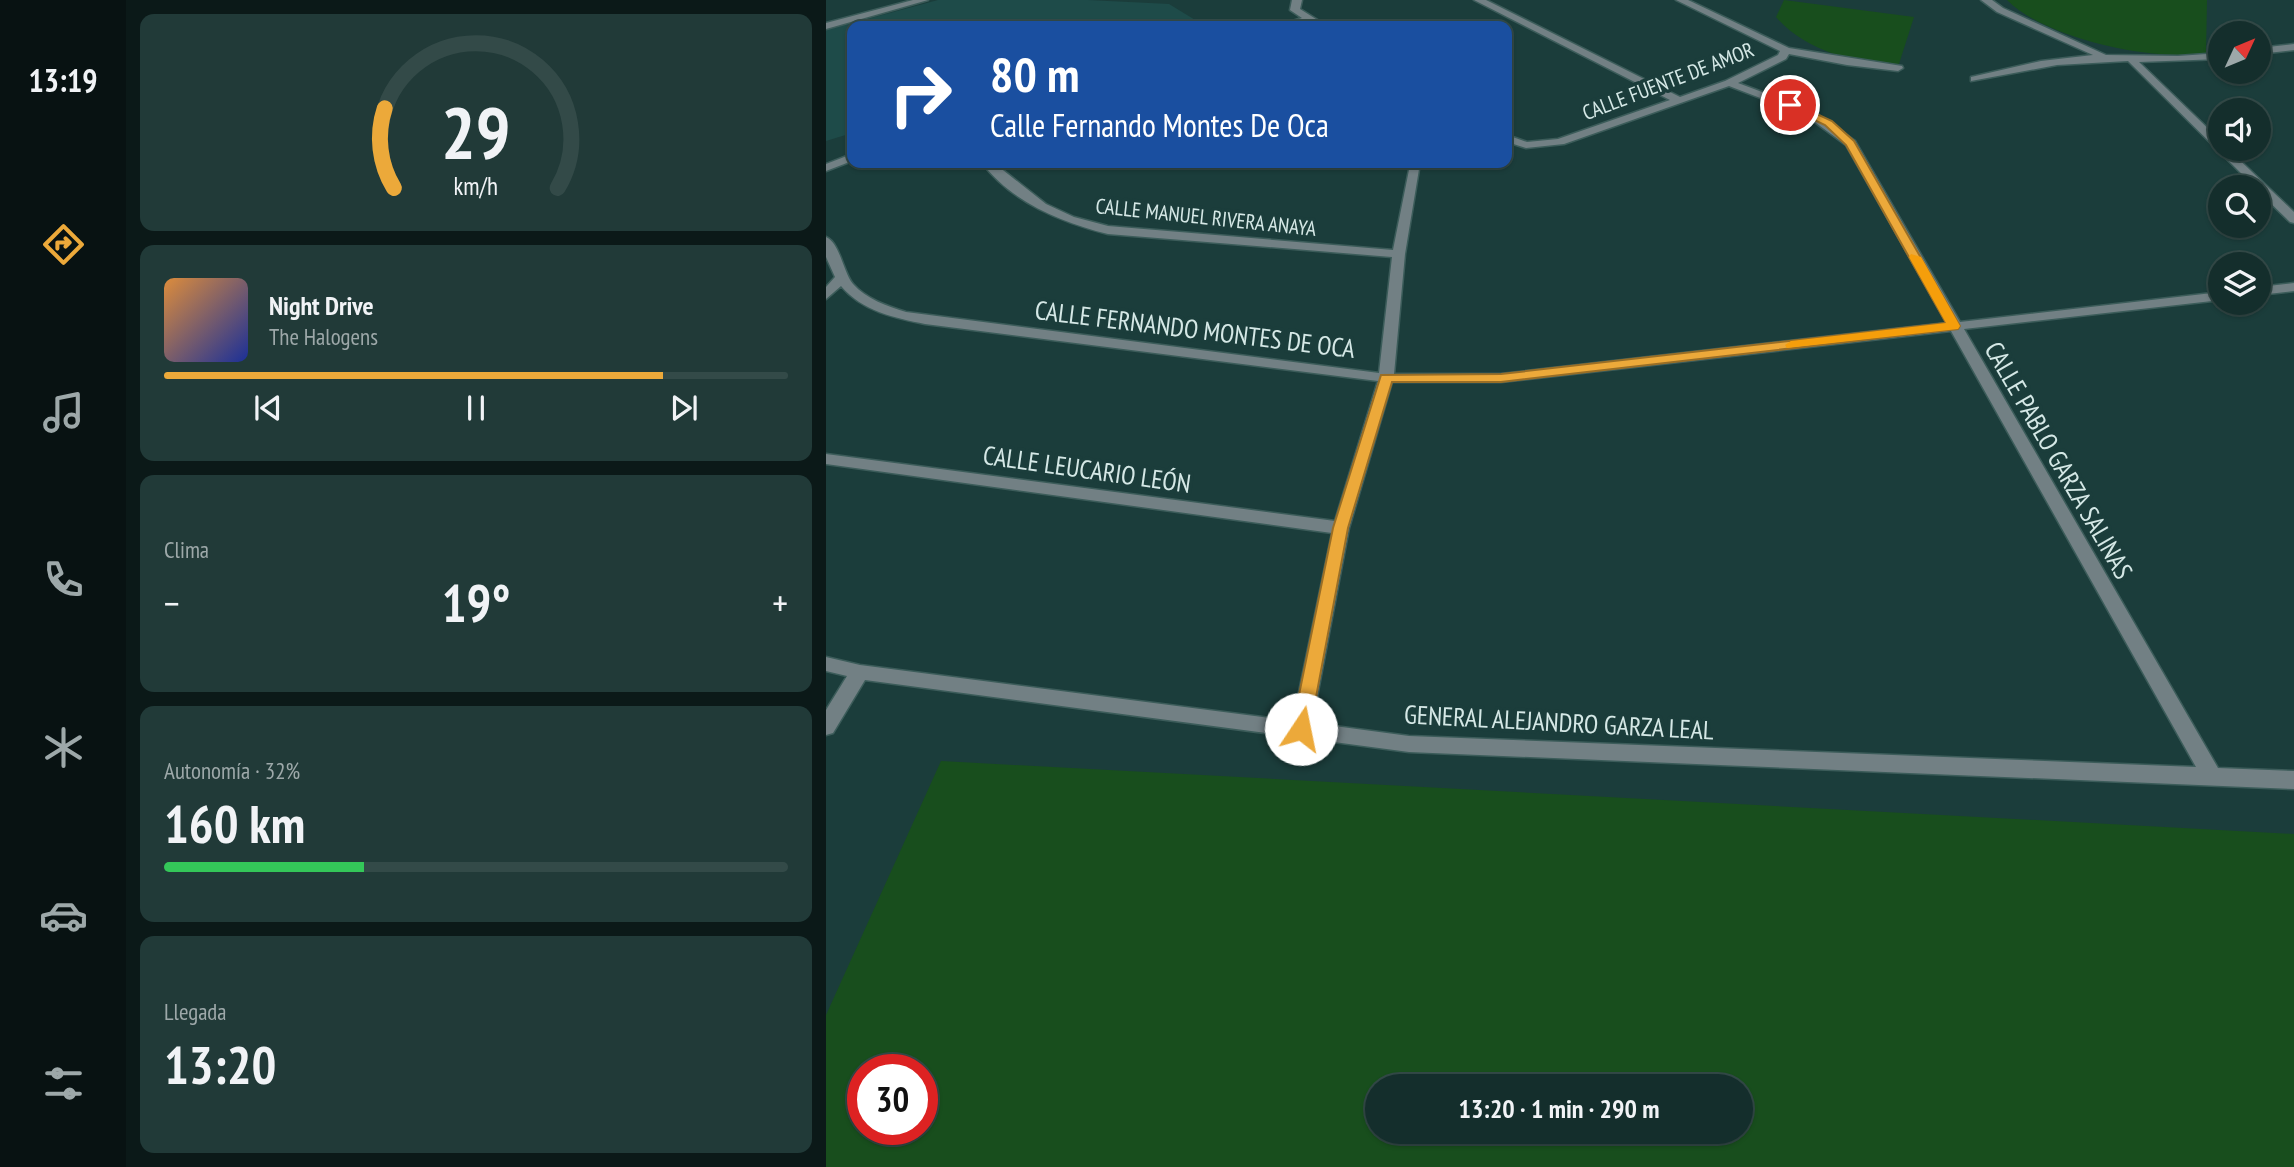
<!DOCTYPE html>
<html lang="es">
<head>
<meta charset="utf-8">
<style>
  :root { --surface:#142e2c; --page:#213a38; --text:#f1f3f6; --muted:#9da8a9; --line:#334a48; --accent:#eca93a }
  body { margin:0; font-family:"PT Sans Narrow",sans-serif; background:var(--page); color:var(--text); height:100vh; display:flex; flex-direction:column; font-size:26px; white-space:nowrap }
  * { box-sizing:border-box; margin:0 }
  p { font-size:23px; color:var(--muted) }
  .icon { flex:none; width:38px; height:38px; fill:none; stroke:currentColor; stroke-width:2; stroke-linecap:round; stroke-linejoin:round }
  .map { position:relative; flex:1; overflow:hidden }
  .details { display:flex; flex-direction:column; gap:14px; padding:14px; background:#0b1918; width:700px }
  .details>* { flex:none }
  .hud { position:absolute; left:21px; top:21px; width:665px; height:147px; border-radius:14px; box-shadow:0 2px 5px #0004,0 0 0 2px var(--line); background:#1a4fa0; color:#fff; overflow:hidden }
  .needle { width:46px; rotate:46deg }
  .buttons { position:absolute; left:1382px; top:21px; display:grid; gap:14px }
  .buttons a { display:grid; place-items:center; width:63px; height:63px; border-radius:50%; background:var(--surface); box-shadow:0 2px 5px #0004,0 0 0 2px var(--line); font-size:35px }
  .speed { position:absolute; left:21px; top:1054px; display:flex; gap:14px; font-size:35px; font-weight:700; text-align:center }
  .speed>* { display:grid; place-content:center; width:91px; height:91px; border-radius:50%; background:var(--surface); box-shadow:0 2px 5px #0004,0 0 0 2px var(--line); line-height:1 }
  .speed .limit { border:10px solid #d22; background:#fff; color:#111 }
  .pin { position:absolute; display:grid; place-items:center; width:60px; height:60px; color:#fff; margin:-30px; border:4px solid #fff; border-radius:50%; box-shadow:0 2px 7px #0007 }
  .me { position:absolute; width:77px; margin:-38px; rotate:11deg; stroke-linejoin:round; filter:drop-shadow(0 0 5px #0008) }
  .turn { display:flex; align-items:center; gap:24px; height:147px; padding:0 28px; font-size:32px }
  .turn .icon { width:91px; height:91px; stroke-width:2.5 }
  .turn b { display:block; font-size:49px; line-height:60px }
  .big { font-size:52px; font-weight:600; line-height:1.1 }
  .details .card { flex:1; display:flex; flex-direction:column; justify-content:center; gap:10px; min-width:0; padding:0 24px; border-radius:14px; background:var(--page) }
  .details .dial { align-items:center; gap:0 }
  .dial svg { height:182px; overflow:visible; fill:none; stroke:var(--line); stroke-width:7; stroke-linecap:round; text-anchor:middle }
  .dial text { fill:var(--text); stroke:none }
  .song { display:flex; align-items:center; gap:21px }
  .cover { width:84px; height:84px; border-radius:10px; background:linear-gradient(135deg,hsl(30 70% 55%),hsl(230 70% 35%)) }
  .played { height:7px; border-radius:4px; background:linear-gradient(90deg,var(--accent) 80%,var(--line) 80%) }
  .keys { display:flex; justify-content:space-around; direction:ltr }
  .heat { display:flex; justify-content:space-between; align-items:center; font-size:38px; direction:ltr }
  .charge { height:10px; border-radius:5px; background:linear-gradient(90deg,#34c759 32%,var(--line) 0) }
  .trip { position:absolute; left:539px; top:1074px; width:388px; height:70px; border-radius:35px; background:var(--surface); box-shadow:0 2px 5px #0004,0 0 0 2px var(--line); font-weight:600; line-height:70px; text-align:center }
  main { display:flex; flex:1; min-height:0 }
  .menu { display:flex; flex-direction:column; width:126px; justify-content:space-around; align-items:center; background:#081212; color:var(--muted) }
  .menu .icon { width:49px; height:49px }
  .menu .current { color:var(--accent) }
  .menu b { font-size:32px; color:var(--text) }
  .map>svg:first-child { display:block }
</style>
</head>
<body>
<main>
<nav class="menu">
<b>13:19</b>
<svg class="icon current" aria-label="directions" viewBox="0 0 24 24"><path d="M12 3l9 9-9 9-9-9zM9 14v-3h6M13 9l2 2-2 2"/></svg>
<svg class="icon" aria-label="music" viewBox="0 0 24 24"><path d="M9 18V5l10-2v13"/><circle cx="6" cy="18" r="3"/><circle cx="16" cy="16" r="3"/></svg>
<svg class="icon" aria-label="phone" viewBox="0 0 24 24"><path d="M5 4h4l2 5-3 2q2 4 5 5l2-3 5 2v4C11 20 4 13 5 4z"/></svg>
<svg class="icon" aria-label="climate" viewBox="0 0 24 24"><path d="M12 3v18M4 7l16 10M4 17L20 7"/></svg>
<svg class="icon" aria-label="car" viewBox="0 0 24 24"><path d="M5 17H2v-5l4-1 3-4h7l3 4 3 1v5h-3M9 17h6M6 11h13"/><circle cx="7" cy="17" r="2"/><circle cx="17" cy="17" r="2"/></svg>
<svg class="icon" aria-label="filters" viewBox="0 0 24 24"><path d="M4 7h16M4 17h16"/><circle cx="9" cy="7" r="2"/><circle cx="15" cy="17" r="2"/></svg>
</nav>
<section class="details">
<div class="card dial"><svg viewBox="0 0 100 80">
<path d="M14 69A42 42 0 1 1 86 69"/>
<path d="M14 69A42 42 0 0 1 10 34" stroke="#eca93a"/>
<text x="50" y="56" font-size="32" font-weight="700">29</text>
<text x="50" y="72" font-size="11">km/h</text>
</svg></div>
<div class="card">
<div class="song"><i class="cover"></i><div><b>Night Drive</b><p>The Halogens</p></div></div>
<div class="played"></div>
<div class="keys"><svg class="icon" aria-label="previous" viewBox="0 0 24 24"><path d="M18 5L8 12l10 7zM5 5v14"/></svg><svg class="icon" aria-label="pause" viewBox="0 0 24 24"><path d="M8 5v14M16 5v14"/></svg><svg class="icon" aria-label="next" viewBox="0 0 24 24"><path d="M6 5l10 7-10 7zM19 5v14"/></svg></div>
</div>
<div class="card"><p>Clima</p>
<div class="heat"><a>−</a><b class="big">19°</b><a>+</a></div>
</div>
<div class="card"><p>Autonomía · 32%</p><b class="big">160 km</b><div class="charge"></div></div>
<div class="card"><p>Llegada</p><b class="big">13:20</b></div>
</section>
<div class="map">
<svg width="1468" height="1167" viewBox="0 0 1468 1167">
  <rect width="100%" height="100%" fill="#1b3d3b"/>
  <polygon fill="#1e4b49" points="112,0 262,0 343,4 379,26 26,26 26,133 0,141 0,30"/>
  <g fill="#184e1d" fill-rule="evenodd">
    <path d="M958 0 1088 17 1072 67C1029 63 979 51 950 17Z"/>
    <path d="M1181 0H1381L1380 53C1327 62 1220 39 1181 0Z"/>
    <path d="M115 761 1468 834V1167H0V1015ZM37 1069H96V1129H37ZM551 1087H915V1132H551Z"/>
  </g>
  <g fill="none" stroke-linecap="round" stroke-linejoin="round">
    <defs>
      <g id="minor">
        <polygon points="87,0 102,0 0,29 0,23"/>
        <polygon points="466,0 476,0 474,9 501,26 490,26 483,22 451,26 476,18 464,10"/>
        <path d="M648 0H660L854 97 899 81 952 55 954 51 850 0H862L963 48 1076 66 1077 68 1072 71 1021 65 963 54 960 59 912 83 987 111 1029 141 1134 322 1395 292V300L1138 329 1392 768 1468 771V789L583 752 39 680 7 733 0 735V710L21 676 0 671V657L34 665 467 721 506 533 0 464V454L509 521 552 381 99 324C69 318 36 311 15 286L0 299V287L9 277 0 257V237C14 243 17 272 27 284 40 299 61 306 80 312L553 373 566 257 282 234C235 222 187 203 156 163H168L220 204 248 217 282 226 567 250 584 165 594 163 579 254 568 374H675L1121 323 1020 145 979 115 903 86 738 144 700 148 681 142V135L701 142 732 139 844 100ZM1125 331 1370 767 583 736 486 723 523 528 566 382H675Z"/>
        <polygon points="1155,0 1166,0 1177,8 1280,55 1352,56 1395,53 1395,59 1313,62 1395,141 1395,149 1402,149 1468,212 1468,223 1464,222 1433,192 1433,187 1429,187 1302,61 1231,65 1145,81 1145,77 1215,61 1267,55 1171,12"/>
        <polygon points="1468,44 1468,50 1433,54 1433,48"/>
        <polygon points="26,154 26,161 0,171 0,164"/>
        <polygon points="1468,283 1468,291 1433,295 1433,287"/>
      </g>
    </defs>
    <use href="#minor" stroke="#3c5c5a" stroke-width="3"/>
    <use href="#minor" fill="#728084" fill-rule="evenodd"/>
  </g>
  <polygon fill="#eca93a" stroke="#996e26" stroke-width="2" points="961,103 967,103 1006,121 1028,141 1134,326 1132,329 675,382 566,382 522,528 484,729 481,734 475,736 469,734 466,729 507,528 555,375 675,374 1120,323 1020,145 999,125 961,107"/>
  <polygon fill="#f59e0b" points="1085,254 1095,257 1134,326 1132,329 961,348 959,345 965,341 1120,323 1083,257"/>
  <g text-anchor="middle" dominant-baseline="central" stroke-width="7" stroke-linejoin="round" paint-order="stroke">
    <g font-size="21" fill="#d5e8e6" stroke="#1b3d3b">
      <text transform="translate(842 81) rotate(-21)">CALLE FUENTE DE AMOR</text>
      <text transform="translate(380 217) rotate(6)">CALLE MANUEL RIVERA ANAYA</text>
    </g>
    <g font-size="26" fill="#d5e8e6" stroke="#1b3d3b">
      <text transform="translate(369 329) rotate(7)">CALLE FERNANDO MONTES DE OCA</text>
      <text transform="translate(1233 460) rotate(60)">CALLE PABLO GARZA SALINAS</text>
      <text transform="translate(261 469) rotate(8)">CALLE LEUCARIO LEÓN</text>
      <text transform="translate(733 722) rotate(3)">GENERAL ALEJANDRO GARZA LEAL</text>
    </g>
  </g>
</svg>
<div class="buttons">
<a><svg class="needle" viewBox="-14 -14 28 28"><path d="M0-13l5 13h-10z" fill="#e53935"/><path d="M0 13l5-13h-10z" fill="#9da8a9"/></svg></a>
<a><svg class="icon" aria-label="sound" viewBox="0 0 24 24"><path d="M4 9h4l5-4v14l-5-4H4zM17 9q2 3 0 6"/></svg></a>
<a><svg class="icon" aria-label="search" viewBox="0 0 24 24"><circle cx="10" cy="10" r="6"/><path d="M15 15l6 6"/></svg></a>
<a><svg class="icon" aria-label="layers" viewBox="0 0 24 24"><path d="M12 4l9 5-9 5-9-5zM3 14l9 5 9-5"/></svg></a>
</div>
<div class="speed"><div class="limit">30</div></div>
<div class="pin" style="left:964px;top:105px;background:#d93025"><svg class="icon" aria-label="arrive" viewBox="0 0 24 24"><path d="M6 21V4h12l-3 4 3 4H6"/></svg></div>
<svg class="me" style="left:475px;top:729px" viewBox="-20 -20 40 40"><circle r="19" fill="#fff"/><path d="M0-13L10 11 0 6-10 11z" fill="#eca93a"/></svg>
<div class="trip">13:20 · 1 min · 290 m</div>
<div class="hud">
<div class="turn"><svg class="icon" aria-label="right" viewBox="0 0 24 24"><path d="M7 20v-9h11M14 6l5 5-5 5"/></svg><div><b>80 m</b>Calle Fernando Montes De Oca</div></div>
</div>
</div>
</main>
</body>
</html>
